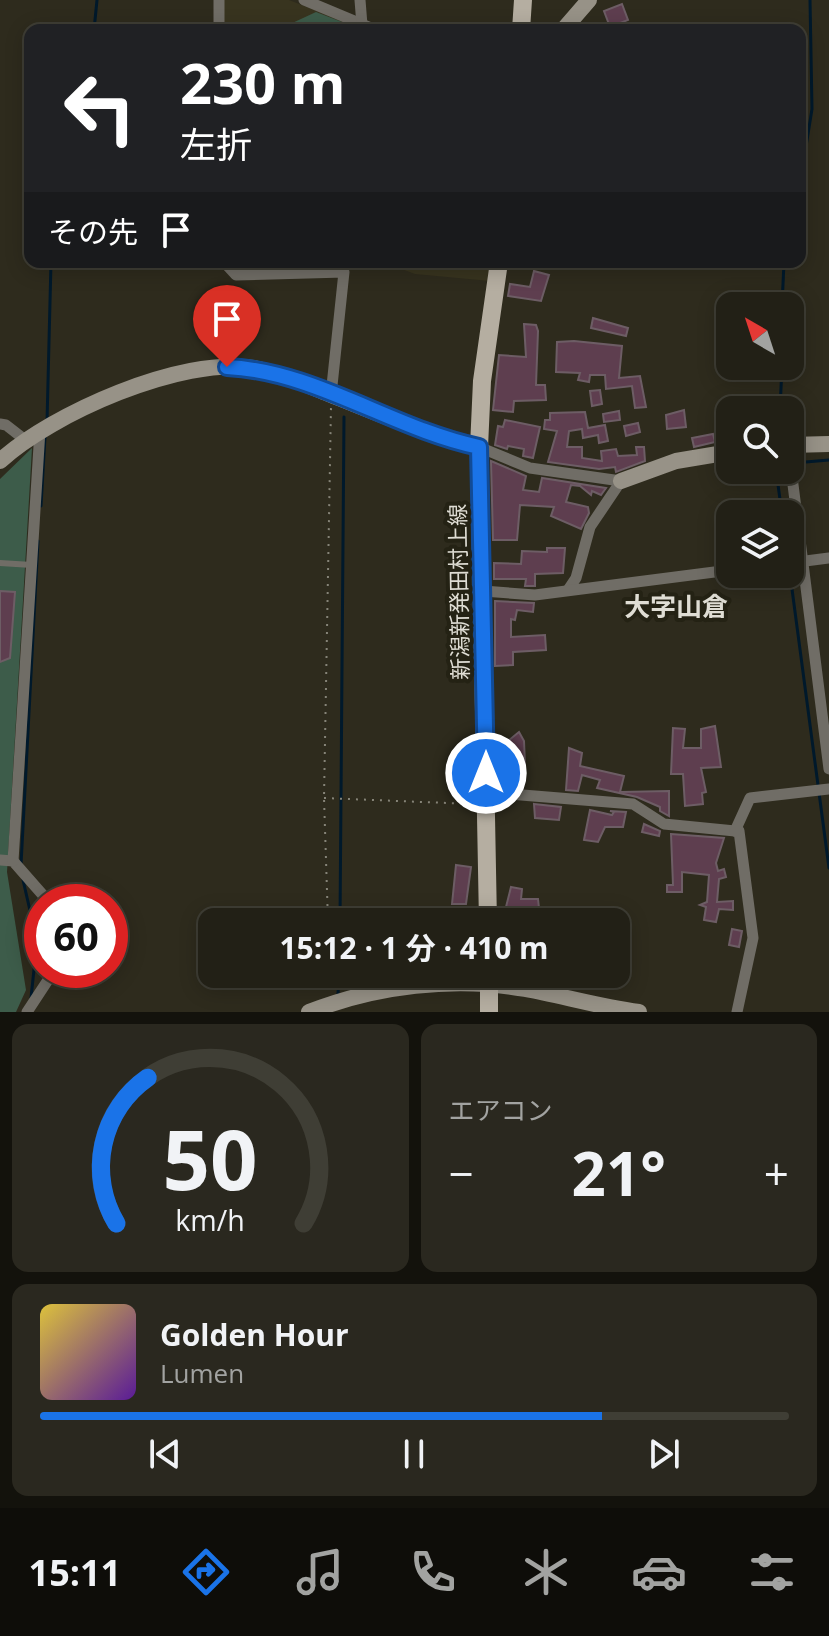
<!DOCTYPE html>
<html lang="ja">
<head>
<meta charset="utf-8">
<style>
  :root { --surface:#222016; --page:#2a281f; --text:#f1f3f6; --muted:#a2a3a1; --line:#3f3e35; --accent:#1a73e8 }
  body { margin:0; font-family:"Open Sans","Noto Sans JP",sans-serif; background:var(--page); color:var(--text); height:100vh; display:flex; flex-direction:column; font-size:30px; white-space:nowrap }
  * { box-sizing:border-box; margin:0 }
  p { font-size:26px; color:var(--muted) }
  .icon { flex:none; width:44px; height:44px; fill:none; stroke:currentColor; stroke-width:2; stroke-linecap:round; stroke-linejoin:round }
  .map { position:relative; height:1012px; overflow:hidden }
  .sheet { display:flex; flex-direction:column; gap:12px; padding:12px; background:#13120c; flex:1 }
  .sheet>* { flex:none }
  .banner { position:absolute; left:24px; top:24px; width:782px; height:244px; border-radius:16px; box-shadow:0 4px 20px #0003,0 0 0 2px var(--line); background:#202124; color:#fff; overflow:hidden }
  .needle { width:52px; rotate:321deg }
  .fabs { position:absolute; left:716px; top:292px; display:grid; gap:16px }
  .fabs a { display:grid; place-items:center; width:88px; height:88px; border-radius:16px; background:var(--surface); box-shadow:0 4px 20px #0003,0 0 0 2px var(--line); font-size:40px }
  .speed { position:absolute; left:24px; top:884px; display:flex; gap:16px; font-size:40px; font-weight:700; text-align:center }
  .speed>* { display:grid; place-content:center; width:104px; height:104px; border-radius:50%; background:var(--surface); box-shadow:0 4px 20px #0003,0 0 0 2px var(--line); line-height:1 }
  .speed .limit { border:12px solid #d22; background:#fff; color:#111 }
  .pin { position:absolute; display:grid; place-items:center; width:68px; height:68px; color:#fff; margin:-82px -34px; border-radius:50% 50% 50% 0; rotate:-45deg; box-shadow:0 0 8px #0007 }
  .pin .icon { rotate:45deg }
  .me { position:absolute; width:88px; margin:-44px; rotate:0deg; stroke-linejoin:round; filter:drop-shadow(0 0 6px #0008) }
  .turn { display:flex; align-items:center; gap:28px; height:168px; padding:0 24px; font-size:36px }
  .turn .icon { width:104px; height:104px; stroke-width:2.5 }
  .turn b { display:block; font-size:56px; line-height:68px }
  .then { display:flex; align-items:center; height:76px; padding:0 24px; background:#0003; gap:16px; font-size:30px }
  .big { font-size:60px; font-weight:700; line-height:1.1 }
  .sheet .card { flex:1; display:flex; flex-direction:column; justify-content:center; gap:12px; min-width:0; padding:0 28px; border-radius:16px; background:var(--page) }
  .sheet .dial { align-items:center; gap:0 }
  .dial svg { height:208px; overflow:visible; fill:none; stroke:var(--line); stroke-width:7; stroke-linecap:round; text-anchor:middle }
  .dial text { fill:var(--text); stroke:none }
  .song { display:flex; align-items:center; gap:24px }
  .cover { width:96px; height:96px; border-radius:12px; background:linear-gradient(135deg,hsl(50 70% 55%),hsl(270 70% 35%)) }
  .played { height:8px; border-radius:4px; background:linear-gradient(90deg,var(--accent) 75%,var(--line) 75%) }
  .keys { display:flex; justify-content:space-around; direction:ltr }
  .heat { display:flex; justify-content:space-between; align-items:center; font-size:44px; direction:ltr }
  .sheet .tiles { flex:1; display:grid; gap:12px; grid-template-columns:1fr 1fr }
  .card:last-child { grid-column:span 2 }
  .trip { position:absolute; left:198px; top:908px; width:432px; height:80px; border-radius:16px; background:var(--surface); box-shadow:0 4px 20px #0003,0 0 0 2px var(--line); font-weight:700; line-height:80px; text-align:center }
  .tabs { display:flex; height:128px; justify-content:space-around; align-items:center; background:#0e0d09; color:var(--muted) }
  .tabs .icon { width:56px; height:56px }
  .tabs .active { color:var(--accent) }
  .tabs b { font-size:36px; color:var(--text) }
  .map>svg:first-child { display:block }
</style>
</head>
<body>
<div class="map">
<svg width="829" height="1012" viewBox="0 0 829 1012">
  <rect width="100%" height="100%" fill="#2e2b1d"/>
  <g fill="#38341f">
    <polygon points="223,0 289,0 365,30 224,30"/>
    <polygon points="227,262 350,262 234,270"/>
    <polygon points="383,262 494,262 490,281 415,274"/>
  </g>
  <g fill="#3d5c4a">
    <polygon points="316,12 355,27 354,30 239,30 288,25"/>
    <polygon points="32,448 7,872 26,990 16,1012 0,1012 0,479"/>
  </g>
  <g fill="none" stroke-linecap="round" stroke-linejoin="round">
    <g stroke="#00192b" stroke-width="3">
      <polyline points="94,30 97,0"/>
      <polyline points="800,184 812,109 810,0"/>
      <polyline points="782,306 784,262"/>
      <polyline points="780,410 782,366"/>
      <polyline points="47,422 51,262"/>
      <polyline points="794,463 829,460"/>
      <polyline points="776,470 782,514"/>
      <polyline points="41,506 45,437"/>
      <polyline points="790,574 829,868"/>
      <polyline points="21,865 38,541"/>
      <polyline points="23,880 37,941 31,998"/>
      <polyline points="340,922 344,417"/>
      <polyline points="338,994 339,974"/>
    </g>
  </g>
  <g fill="#5e3e4f" stroke="#6d5d65" stroke-width="2">
    <polygon points="622,4 628,20 610,27 604,11"/>
    <polygon points="534,271 549,275 541,301 508,296 510,284 530,287"/>
    <polygon points="593,318 628,328 626,336 591,328"/>
    <polygon points="524,324 536,325 538,331 536,385 545,385 546,400 514,401 513,412 493,410 499,355 526,357"/>
    <polygon points="574,341 622,346 619,378 640,376 646,407 635,408 632,386 606,389 605,375 590,375 589,382 578,380 580,373 556,372 557,342"/>
    <polygon points="600,390 602,404 592,406 590,391"/>
    <polygon points="684,410 686,427 667,429 666,415"/>
    <polygon points="619,411 620,420 604,422 603,414"/>
    <polygon points="585,412 588,428 605,425 608,441 599,443 598,435 583,438 582,429 569,431 567,447 582,447 582,458 602,461 601,451 616,449 618,456 637,455 636,447 644,447 645,461 616,472 615,467 599,469 548,462 557,431 544,429 545,420 550,420 550,413"/>
    <polygon points="505,420 540,427 533,458 523,456 524,449 508,446 507,449 495,445 498,426 503,427"/>
    <polygon points="638,423 640,432 626,436 624,426"/>
    <polygon points="713,434 715,442 694,447 692,438"/>
    <polygon points="491,461 526,476 523,490 539,492 542,478 606,488 601,495 592,491 591,495 580,486 571,485 566,502 588,507 589,513 581,529 551,516 554,507 520,505 517,540 493,540"/>
    <polygon points="547,548 565,548 563,573 535,574 535,586 525,586 526,579 494,579 494,563 521,564 522,551 547,552"/>
    <polygon points="0,591 15,592 10,658 0,662"/>
    <polygon points="495,601 534,603 533,612 517,610 515,620 511,619 511,637 545,635 546,650 513,652 513,665 495,666"/>
    <polygon points="715,726 721,767 701,768 706,792 702,793 703,804 685,806 683,774 671,774 673,728 685,729 683,748 701,748 701,729"/>
    <polygon points="519,732 524,741 525,765 512,766 512,749 507,752 503,745"/>
    <polygon points="569,748 582,753 580,766 624,776 620,792 669,791 669,816 660,811 660,807 637,797 597,788 600,780 582,775 578,791 566,790"/>
    <polygon points="534,804 561,807 559,820 535,818"/>
    <polygon points="590,810 612,815 614,812 610,811 626,812 623,827 605,827 598,842 584,840"/>
    <polygon points="644,824 660,831 659,836 642,832"/>
    <polygon points="671,834 724,838 716,863 718,871 724,869 726,877 719,879 717,902 733,901 733,910 719,909 716,922 704,920 706,907 700,905 707,902 709,875 682,872 682,892 667,892 667,885 673,885"/>
    <polygon points="456,865 471,867 466,904 452,904"/>
    <polygon points="511,887 522,889 521,899 538,899 539,908 521,909 519,921 510,921 511,916 504,915"/>
    <polygon points="732,929 742,931 739,947 729,945"/>
    <polygon points="545,974 572,974 574,978 565,986"/>
  </g>
  <g fill="none" stroke-linecap="round" stroke-linejoin="round">
    <g stroke="#868478" stroke-width="2" stroke-dasharray="2 6" stroke-linecap="butt">
      <polyline points="324,798 472,804"/>
      <polyline points="328,922 324,798 331,407"/>
      <polyline points="329,974 330,989"/>
    </g>
    <polyline stroke="#706d66" stroke-width="6" points="0,563 32,565"/>
    <g stroke="#706d66" stroke-width="11">
      <polyline points="219,0 219,30"/>
      <polyline points="304,0 376,30"/>
      <polyline points="360,0 362,25"/>
      <polyline points="224,262 236,275 344,272 331,395"/>
      <polyline points="0,424 6,425 24,439"/>
      <polyline points="479,447 530,468 621,481"/>
      <polyline points="790,461 829,769"/>
      <polyline points="790,563 829,558"/>
      <polyline points="568,590 576,578 590,527 621,481"/>
      <polyline points="483,591 535,595 730,570"/>
      <polyline points="485,792 633,804 664,824 735,831"/>
      <polyline points="735,831 739,831 753,938 737,1012"/>
      <polyline points="735,831 750,798 829,789"/>
      <polyline points="0,860 13,861 49,902"/>
      <polyline points="13,861 40,430"/>
      <polyline points="27,1012 50,977 51,970"/>
    </g>
    <g stroke="#979287" stroke-width="16">
      <polyline points="563,30 589,0"/>
      <polyline points="790,445 829,444"/>
      <path d="M0 461C51 414 182 356 253 368 280 373 304 384 329 394 377 413 429 436 479 447"/>
      <polyline points="621,481 676,461 730,452"/>
      <path d="M309 1012C375 986 454 976 525 989 563 996 600 1007 639 1012"/>
    </g>
    <g stroke="#b5aea1" stroke-width="18">
      <polyline points="521,30 523,0"/>
      <polyline points="488,922 479,447 482,381 499,262"/>
      <polyline points="489,974 489,1012"/>
    </g>
  </g>
  <g fill="none" stroke-linecap="round" stroke-linejoin="round">
    <defs>
      <path id="route" d="M227 367C315 371 393 429 479 447L486 773"/>
    </defs>
    <use href="#route" stroke="#114b97" stroke-width="20"/>
    <use href="#route" stroke="#1a73e8" stroke-width="14"/>
  </g>
  <g text-anchor="middle" dominant-baseline="central" stroke-width="8" stroke-linejoin="round" paint-order="stroke">
    <g font-size="22" fill="#dfddd4" stroke="#242214">
      <text transform="translate(458 592) rotate(-91)">新潟新発田村上線</text>
    </g>
    <g font-size="26" font-weight="bold" fill="#dfddd4" stroke="#242214">
      <text x="676" y="606">大字山倉</text>
    </g>
  </g>
</svg>
<div class="fabs">
<a><svg class="needle" viewBox="-14 -14 28 28"><path d="M0-13l5 13h-10z" fill="#e53935"/><path d="M0 13l5-13h-10z" fill="#a2a3a1"/></svg></a>
<a><svg class="icon" aria-label="search" viewBox="0 0 24 24"><circle cx="10" cy="10" r="6"/><path d="M15 15l6 6"/></svg></a>
<a><svg class="icon" aria-label="layers" viewBox="0 0 24 24"><path d="M12 4l9 5-9 5-9-5zM3 14l9 5 9-5"/></svg></a>
</div>
<div class="speed"><div class="limit">60</div></div>
<div class="pin" style="left:227px;top:367px;background:#d93025"><svg class="icon" aria-label="arrive" viewBox="0 0 24 24"><path d="M6 21V4h12l-3 4 3 4H6"/></svg></div>
<svg class="me" style="left:486px;top:773px" viewBox="-20 -20 40 40"><circle r="17" fill="#1a73e8" stroke="#fff" stroke-width="3"/><path d="M0-11L8 9 0 5-8 9z" fill="#fff"/></svg>
<div class="trip">15:12 · 1 分 · 410 m</div>
<div class="banner">
<div class="turn"><svg class="icon" aria-label="left" viewBox="0 0 24 24"><path d="M17 20v-9H6M10 6l-5 5 5 5"/></svg><div><b>230 m</b>左折</div></div>
<div class="then">その先<svg class="icon" aria-label="arrive" viewBox="0 0 24 24"><path d="M6 21V4h12l-3 4 3 4H6"/></svg></div>
</div>
</div>
<section class="sheet">
<div class="tiles">
<div class="card dial"><svg viewBox="0 0 100 80">
<path d="M14 69A42 42 0 1 1 86 69"/>
<path d="M14 69A42 42 0 0 1 26 13" stroke="#1a73e8"/>
<text x="50" y="56" font-size="32" font-weight="700">50</text>
<text x="50" y="72" font-size="11">km/h</text>
</svg></div>
<div class="card"><p>エアコン</p>
<div class="heat"><a>−</a><b class="big">21°</b><a>+</a></div>
</div>
<div class="card">
<div class="song"><i class="cover"></i><div><b>Golden Hour</b><p>Lumen</p></div></div>
<div class="played"></div>
<div class="keys"><svg class="icon" aria-label="previous" viewBox="0 0 24 24"><path d="M18 5L8 12l10 7zM5 5v14"/></svg><svg class="icon" aria-label="pause" viewBox="0 0 24 24"><path d="M8 5v14M16 5v14"/></svg><svg class="icon" aria-label="next" viewBox="0 0 24 24"><path d="M6 5l10 7-10 7zM19 5v14"/></svg></div>
</div>
</div>
</section>
<nav class="tabs">
<b>15:11</b>
<svg class="icon active" aria-label="directions" viewBox="0 0 24 24"><path d="M12 3l9 9-9 9-9-9zM9 14v-3h6M13 9l2 2-2 2"/></svg>
<svg class="icon" aria-label="music" viewBox="0 0 24 24"><path d="M9 18V5l10-2v13"/><circle cx="6" cy="18" r="3"/><circle cx="16" cy="16" r="3"/></svg>
<svg class="icon" aria-label="phone" viewBox="0 0 24 24"><path d="M5 4h4l2 5-3 2q2 4 5 5l2-3 5 2v4C11 20 4 13 5 4z"/></svg>
<svg class="icon" aria-label="climate" viewBox="0 0 24 24"><path d="M12 3v18M4 7l16 10M4 17L20 7"/></svg>
<svg class="icon" aria-label="car" viewBox="0 0 24 24"><path d="M5 17H2v-5l4-1 3-4h7l3 4 3 1v5h-3M9 17h6M6 11h13"/><circle cx="7" cy="17" r="2"/><circle cx="17" cy="17" r="2"/></svg>
<svg class="icon" aria-label="filters" viewBox="0 0 24 24"><path d="M4 7h16M4 17h16"/><circle cx="9" cy="7" r="2"/><circle cx="15" cy="17" r="2"/></svg>
</nav>
</body>
</html>
